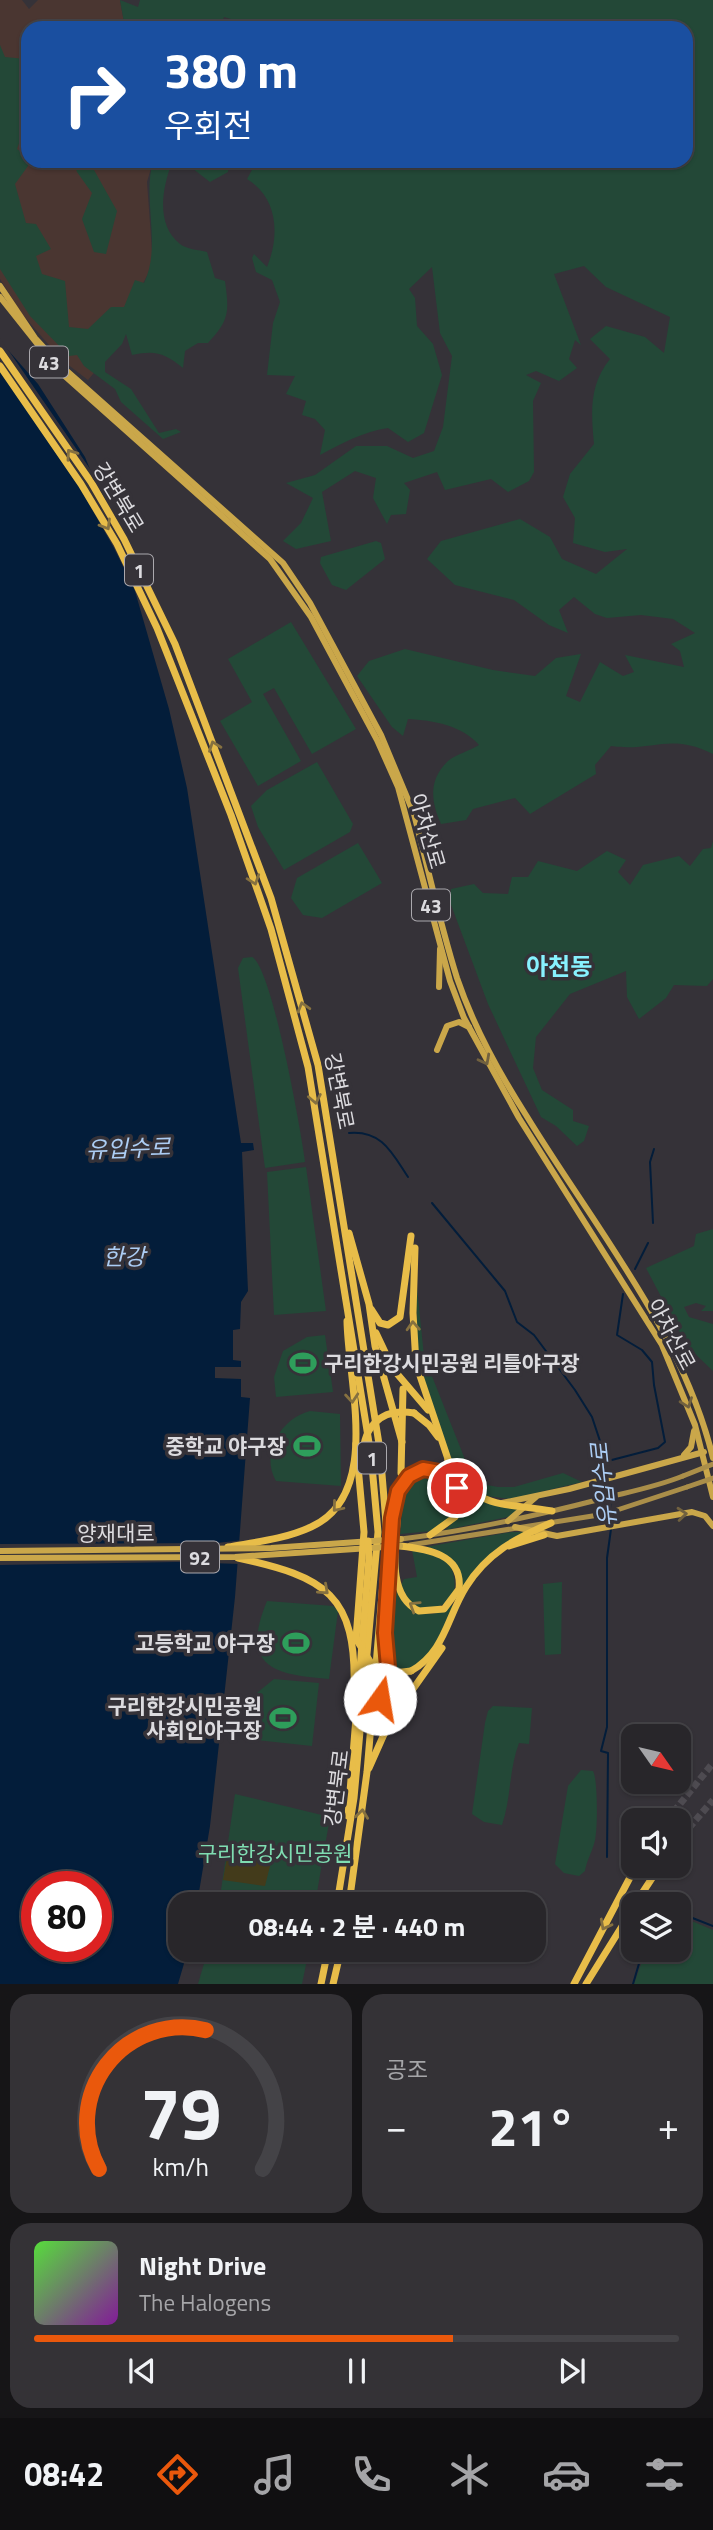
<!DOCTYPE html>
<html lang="ko">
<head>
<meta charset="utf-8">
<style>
  :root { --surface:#28262a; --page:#343236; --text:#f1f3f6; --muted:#a5a5a8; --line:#444347; --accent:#ea580c }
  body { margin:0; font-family:"Titillium Web","Noto Sans KR",sans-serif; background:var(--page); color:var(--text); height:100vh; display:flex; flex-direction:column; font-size:26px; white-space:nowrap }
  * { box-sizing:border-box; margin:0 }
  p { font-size:23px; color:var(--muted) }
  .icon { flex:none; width:38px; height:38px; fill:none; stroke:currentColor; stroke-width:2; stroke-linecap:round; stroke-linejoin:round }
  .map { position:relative; height:1984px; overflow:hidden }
  .panel { display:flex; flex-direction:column; gap:10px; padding:10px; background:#161517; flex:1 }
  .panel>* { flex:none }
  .top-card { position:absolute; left:21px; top:21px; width:672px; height:147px; border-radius:21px; box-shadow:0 2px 5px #0004,0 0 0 2px var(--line); background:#1a4fa0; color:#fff; overflow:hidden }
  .needle { width:46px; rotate:124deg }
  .tools { position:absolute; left:621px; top:1724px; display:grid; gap:14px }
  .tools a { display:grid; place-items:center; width:70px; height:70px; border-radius:14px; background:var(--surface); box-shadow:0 2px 5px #0004,0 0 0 2px var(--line); font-size:35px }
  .speed { position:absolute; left:21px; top:1871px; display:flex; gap:14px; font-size:35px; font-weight:700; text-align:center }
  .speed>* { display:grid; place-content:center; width:91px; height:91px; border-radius:50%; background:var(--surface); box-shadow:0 2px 5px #0004,0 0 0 2px var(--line); line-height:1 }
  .speed .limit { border:10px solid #d22; background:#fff; color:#111 }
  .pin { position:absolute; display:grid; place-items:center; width:60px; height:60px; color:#fff; margin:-30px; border:4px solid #fff; border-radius:50%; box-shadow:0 2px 7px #0007 }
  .me { position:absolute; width:77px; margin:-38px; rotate:13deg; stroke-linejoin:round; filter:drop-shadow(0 0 5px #0008) }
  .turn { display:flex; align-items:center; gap:24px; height:147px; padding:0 28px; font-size:32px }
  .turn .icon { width:91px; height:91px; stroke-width:2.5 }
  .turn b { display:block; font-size:49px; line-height:60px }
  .big { font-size:52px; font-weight:700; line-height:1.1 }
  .panel .widget { flex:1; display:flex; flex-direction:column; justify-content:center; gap:10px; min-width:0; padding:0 24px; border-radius:21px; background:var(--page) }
  .panel .dial { align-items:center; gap:0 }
  .dial svg { height:182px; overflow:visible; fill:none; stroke:var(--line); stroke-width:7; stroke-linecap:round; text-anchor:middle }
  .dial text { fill:var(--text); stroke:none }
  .song { display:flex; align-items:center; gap:21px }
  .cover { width:84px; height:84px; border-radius:10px; background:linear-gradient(135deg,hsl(110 70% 55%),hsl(290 70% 35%)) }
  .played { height:7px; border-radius:4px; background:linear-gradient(90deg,var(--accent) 65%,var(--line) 65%) }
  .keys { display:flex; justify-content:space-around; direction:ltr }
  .heat { display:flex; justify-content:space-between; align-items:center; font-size:38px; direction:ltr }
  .panel .tiles { flex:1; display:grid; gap:10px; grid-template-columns:1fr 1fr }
  .widget:last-child { grid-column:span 2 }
  .trip { position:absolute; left:168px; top:1892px; width:378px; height:70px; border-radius:21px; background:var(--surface); box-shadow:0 2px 5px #0004,0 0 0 2px var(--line); font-weight:700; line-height:70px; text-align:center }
  .menu { display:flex; height:112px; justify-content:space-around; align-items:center; background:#100f11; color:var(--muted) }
  .menu .icon { width:49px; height:49px }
  .menu .current { color:var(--accent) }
  .menu b { font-size:32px; color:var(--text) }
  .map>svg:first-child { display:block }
</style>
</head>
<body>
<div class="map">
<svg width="713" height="1984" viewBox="0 0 713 1984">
  <rect width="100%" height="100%" fill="#353238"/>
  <polygon fill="#4a3631" points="0,0 22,0 29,9 38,0 120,0 125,28 28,28 28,161 153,161 147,182 153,264 102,363 88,380 62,360 22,314 0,279"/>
  <g fill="#234837">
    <path d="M120 0 138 7 140 0H713V754C670 732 653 752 611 746L595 765 596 774 530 814 515 798 473 809 466 820 441 824C431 802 428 780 448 761 456 754 470 751 479 745 463 726 433 720 408 719L403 736 392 727 357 676 369 661 405 649 493 670 535 676 556 658 581 654 566 696 580 702 600 662 623 676 634 672 625 655 684 667 680 651 671 644 695 633 673 619 641 615 607 618 595 614 574 597 559 610 568 633 549 625 514 600 455 585 427 559 441 541 520 519 550 537 562 559 596 574 627 549 605 552 573 543 575 518 563 497 570 474 594 444C591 412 589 385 610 359L590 339 606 326 645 337 664 353 670 317 606 287 584 266 554 274 581 345 575 340 569 359 577 368 559 381 536 371 526 375 541 383 533 401 534 472 529 481 508 492 491 479 445 490 437 472 404 483 410 490 406 514 391 515 387 524 373 498 376 478 355 471 322 492 331 541 296 549 283 541 301 523 313 498 286 483 315 475 356 446H387L413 458 434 451 443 427 452 356 440 333 432 267 409 289 415 298 417 326 433 344 442 375 424 433 408 442 388 428C362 432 343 443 320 455L325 430 315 419 302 415 306 401 286 394 295 376 267 375 273 323 280 302 272 280 256 272 252 258 254 254 267 267C280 235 278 198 247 179L253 168 238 170V161H686V28H254L252 25 224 17 220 28H125Z"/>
    <path d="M0 45 5 57 26 59 28 63V118L17 149 26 155 28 166 15 184 26 223 36 224 51 249 36 256 42 274 65 281 69 327 88 329 111 307H124L135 280 144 283C162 246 142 201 153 161H229L228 172 210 182 192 168 171 165C162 190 156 225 180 244 186 249 199 250 207 252L215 278 225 281C229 311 230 320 208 343H198L185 351 183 368C164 353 156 350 132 355L126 334 122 344 105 362V372L131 389 159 433 176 429 181 432 163 439 121 402 115 389 84 366 77 355 69 356 30 316 0 269Z"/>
    <polygon points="73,161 89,161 117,211 106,254 94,252 82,219 92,193 77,172"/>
    <polygon points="376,541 381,543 385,559 346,590 332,585 320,563 321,557"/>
    <polygon points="291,622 356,729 312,754 274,688 263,694 301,761 258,786 220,721 252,702 228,659"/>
    <polygon points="317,762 353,824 350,832 284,870 258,827 251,806 267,790"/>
    <polygon points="713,841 713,979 707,986 674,985 666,998 639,1019 627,997 626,971 570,994 536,1037 533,1068 542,1090 573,1110 573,1121 589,1126 584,1141 577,1146 556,1126 541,1117 488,1004 450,902 451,889 474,884 483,893 508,894 512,877 528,877 538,861 577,871 607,851 626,860 618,872 630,885 643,865 679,856 690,866 703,849 711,848"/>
    <polygon points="358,843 382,883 322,918 303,915 291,898 297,878"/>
    <path d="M252 957C272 967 301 1131 305 1162L265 1168 238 968 243 958Z"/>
    <polygon points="306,1167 326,1311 274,1315 267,1172"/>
    <polygon points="713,1229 713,1311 701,1311 706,1306 696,1303 684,1307 689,1317 713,1324 713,1371 687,1346 646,1268 694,1246 696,1234"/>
    <polygon points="416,1278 424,1356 470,1472 487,1485 498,1487 514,1487 563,1473 582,1482 511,1499 487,1496 469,1486 453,1465 417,1361"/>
    <polygon points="325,1335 333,1392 276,1397 274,1377 283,1351 307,1337"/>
    <path d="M310 1411 340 1414 341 1486 276 1481C260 1454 281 1418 310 1411Z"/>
    <path d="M425 1472 447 1480 456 1495 454 1515 432 1531 400 1534 403 1501 397 1500C403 1487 411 1477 425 1472Z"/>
    <path d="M457 1483 486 1503 521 1509 513 1516 445 1530C459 1520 463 1499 457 1483Z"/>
    <path d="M512 1532H525L507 1542 461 1592C458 1566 453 1552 425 1547Z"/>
    <path d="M412 1550 426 1551 450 1564C460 1590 455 1604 426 1611L410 1603 401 1585 404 1579 417 1577Z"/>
    <polygon points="562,1582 561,1654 545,1655 543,1584"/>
    <path d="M392 1583H395C401 1615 433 1624 456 1602L437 1646 413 1668 390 1669 387 1628Z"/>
    <path d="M267 1601 333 1606 338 1611 329 1679C272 1675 240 1666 267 1601Z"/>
    <polygon points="274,1679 319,1683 312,1746 248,1739 252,1697"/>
    <path d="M493 1706 532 1708 529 1744 519 1743C509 1769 511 1799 502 1825L484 1822 472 1814 485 1723 488 1711Z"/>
    <path d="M581 1770 593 1771C598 1779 598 1835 594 1844 591 1854 587 1860 585 1871L579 1876 564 1873 555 1864 568 1786Z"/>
    <polygon points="235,1794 330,1817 315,1904 219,1904"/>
    <polygon points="679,1921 694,1922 713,1930 713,1984 634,1984 646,1950 679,1950"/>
    <polygon points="208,1950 309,1950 302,1984 198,1984"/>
  </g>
  <polygon fill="#433b1b" points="227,1857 271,1862 265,1886 223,1880"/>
  <path fill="#031d3a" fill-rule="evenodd" d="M0 341 38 384 85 457 124 553 169 709 187 788 241 1143H253L254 1150 242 1152 248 1291 241 1302 240 1329 233 1330V1360L241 1361V1367H215V1378L241 1379V1397L250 1398 235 1597 210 1826 197 1904H180V1950H188L178 1984H0ZM37 1886H96V1946H37Z"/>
  <g fill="#353238">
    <polygon points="0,338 97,479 127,552 141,603 114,548 81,490 0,371"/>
    <polygon points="244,1540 241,1564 177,1562 0,1565 0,1544 217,1543"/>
  </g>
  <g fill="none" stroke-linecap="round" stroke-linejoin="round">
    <g stroke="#031d3a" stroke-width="2">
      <path d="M349 1133C382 1130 392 1153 408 1177"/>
      <polyline points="432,1203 505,1291 517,1322 534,1335 575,1390 592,1417 602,1447 606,1475"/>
      <polyline points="653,1223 650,1162 654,1149"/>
      <polyline points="635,1269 648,1243"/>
      <polyline points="604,1462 658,1448 665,1442 654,1385 652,1362 642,1350 617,1335 623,1294"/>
      <polyline points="607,1480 611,1509"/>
      <polyline points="607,1857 608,1753 601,1751 607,1727 607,1558 611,1529"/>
      <polyline points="679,1917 690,1917 713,1926"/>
      <polyline points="633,1984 643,1950"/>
    </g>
    <g stroke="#4e4b51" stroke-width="7" stroke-dasharray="7 3.5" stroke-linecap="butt">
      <polyline points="667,1820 713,1763"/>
      <polyline points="682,1836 713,1800"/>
    </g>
    <g stroke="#aa8e49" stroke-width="5">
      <path d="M401 1539C468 1531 535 1516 601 1499 628 1492 656 1487 683 1476"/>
      <polyline points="410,1545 605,1514 687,1487"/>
    </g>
    <g stroke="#caa74a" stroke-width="6">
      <path d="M0 286 35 338 59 364 283 563 310 603 381 735 414 814C428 868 440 924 457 978 473 1025 499 1073 526 1115 593 1225 682 1331 713 1458"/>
      <polyline points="0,297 58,370 270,559 311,617 377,740 398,787 450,981 464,1018 519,1118 662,1345 695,1425 713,1497"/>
      <polyline points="439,987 440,949"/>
      <polyline points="437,1050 447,1026 459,1022 469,1027"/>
      <polyline points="684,1455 691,1447 694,1431"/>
      <polyline points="502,1503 569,1489 704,1452"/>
      <polyline points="508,1521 536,1497"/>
      <polyline points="515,1527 557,1536 692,1512 705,1516 713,1526"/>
    </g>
    <g stroke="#e8bd49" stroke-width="7">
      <polyline points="0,351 91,482 124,539 175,644 271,898 318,1065 380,1450 387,1535 367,1772 349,1904"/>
      <polyline points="0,366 81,484 117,544 157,628 231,815 271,929 308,1067 371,1455 378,1532 354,1798 337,1904"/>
      <polyline points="349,1233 369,1304 375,1346 402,1442"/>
      <polyline points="415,1248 413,1313 416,1364 450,1465"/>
      <polyline points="371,1309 380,1323 388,1325 400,1317 411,1236"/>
      <polyline points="376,1333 393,1369 428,1410"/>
      <polyline points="414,1413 429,1425 438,1437"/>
      <path d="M448 1460C476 1511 501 1502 552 1511"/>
      <polyline points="401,1473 403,1389"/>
      <path d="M398 1508C397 1540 384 1594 419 1611L444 1609 459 1589C463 1554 427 1549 400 1546"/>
      <polyline points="509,1546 544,1535"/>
      <path d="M228 1547C256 1542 285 1539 311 1527 382 1495 348 1383 347 1321"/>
      <path d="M238 1558C325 1577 357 1594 354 1690"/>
      <path d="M411 1671C445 1652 447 1617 466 1587 487 1553 516 1538 551 1523"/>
      <path d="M372 1716 388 1667 385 1633 394 1504 405 1481 423 1469C450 1469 466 1492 455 1517L430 1535"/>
      <polyline points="369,1768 389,1723 442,1648"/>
      <polyline points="348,1816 369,1558"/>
      <polyline points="679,1839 682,1836"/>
      <polyline points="635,1904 660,1866"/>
      <polyline points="321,1984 328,1950"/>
      <polyline points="333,1984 341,1950"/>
      <polyline points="574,1984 636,1866"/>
      <polyline points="586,1984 634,1907"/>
    </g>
    <g stroke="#aa8e49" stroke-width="5">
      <polyline points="683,1476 713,1464"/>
      <polyline points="687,1487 713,1478"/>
    </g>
    <g stroke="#caa74a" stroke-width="6">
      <polyline points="0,1551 271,1548 401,1539"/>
      <polyline points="0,1558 235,1557 400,1546"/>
    </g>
    <g stroke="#e8bd49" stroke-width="7">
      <polyline points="356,1444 364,1532 356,1639 373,1666 394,1673 411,1671"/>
      <path d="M363 1463C361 1430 378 1407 414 1413"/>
      <polyline points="368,1541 369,1558"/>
    </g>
  </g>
  <defs><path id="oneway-chevron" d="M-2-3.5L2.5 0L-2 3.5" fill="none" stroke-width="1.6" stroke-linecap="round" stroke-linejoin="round" transform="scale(1.75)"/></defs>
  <g stroke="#867140">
    <use href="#oneway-chevron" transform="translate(71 454) rotate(-125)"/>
    <use href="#oneway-chevron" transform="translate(106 525) rotate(59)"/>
    <use href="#oneway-chevron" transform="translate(214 746) rotate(-110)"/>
    <use href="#oneway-chevron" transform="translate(254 880) rotate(71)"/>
    <use href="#oneway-chevron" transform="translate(303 1007) rotate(-106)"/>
    <use href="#oneway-chevron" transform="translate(315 1099) rotate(79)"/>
    <use href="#oneway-chevron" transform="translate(413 1326) rotate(-93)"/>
    <use href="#oneway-chevron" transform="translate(352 1398) rotate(85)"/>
    <use href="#oneway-chevron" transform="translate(337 1507) rotate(130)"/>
    <use href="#oneway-chevron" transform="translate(324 1590) rotate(42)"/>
    <use href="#oneway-chevron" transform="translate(414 1606) rotate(-148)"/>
    <use href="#oneway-chevron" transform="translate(362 1814) rotate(-83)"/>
    <use href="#oneway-chevron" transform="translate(605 1925) rotate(118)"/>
  </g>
  <g stroke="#71613f">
    <use href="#oneway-chevron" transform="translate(485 1060) rotate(62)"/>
    <use href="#oneway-chevron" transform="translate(687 1403) rotate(70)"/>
    <use href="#oneway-chevron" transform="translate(682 1514) rotate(-5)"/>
  </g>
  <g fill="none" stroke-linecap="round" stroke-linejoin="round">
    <defs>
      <polyline id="route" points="380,1699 388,1667 385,1633 392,1518 398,1491 409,1476 423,1469 440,1472 457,1488"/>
    </defs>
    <use href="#route" stroke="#983908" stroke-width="18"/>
    <use href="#route" stroke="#ea580c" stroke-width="12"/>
  </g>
  <defs>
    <symbol id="stadium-bare" viewBox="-9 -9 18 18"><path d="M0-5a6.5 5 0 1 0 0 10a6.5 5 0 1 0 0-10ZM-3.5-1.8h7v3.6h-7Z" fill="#2e9e5b" stroke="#353238" stroke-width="2.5" paint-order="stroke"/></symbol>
  </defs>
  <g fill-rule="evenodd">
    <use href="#stadium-bare" x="284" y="1344" width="38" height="38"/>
    <use href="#stadium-bare" x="288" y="1427" width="38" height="38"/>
    <use href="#stadium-bare" x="277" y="1624" width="38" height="38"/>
    <use href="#stadium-bare" x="264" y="1699" width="38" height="38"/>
  </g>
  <g text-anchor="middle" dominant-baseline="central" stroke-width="7" stroke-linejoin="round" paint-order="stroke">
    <g fill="#353238" stroke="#aaa8ad" stroke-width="2">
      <rect x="30" y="346.5" width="38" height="31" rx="5"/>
      <rect x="125" y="554.5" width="28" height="31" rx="5"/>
      <rect x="412" y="889.5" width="38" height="31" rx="5"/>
      <rect x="358" y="1442.5" width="28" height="31" rx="5"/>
      <rect x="181" y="1541.5" width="38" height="31" rx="5"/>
    </g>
    <g font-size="19" font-weight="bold" fill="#dcdbdf">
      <text x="49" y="362">43</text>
      <text x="139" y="570">1</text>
      <text x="431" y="905">43</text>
      <text x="372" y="1458">1</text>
      <text x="200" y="1557">92</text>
    </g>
    <g font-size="21" fill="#dcdbdf" stroke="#353238">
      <text transform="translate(119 497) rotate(59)">강변북로</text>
      <text transform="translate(428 831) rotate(74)">아차산로</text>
      <text transform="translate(340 1091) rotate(79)">강변북로</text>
      <text transform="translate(672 1334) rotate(62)">아차산로</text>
      <text x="116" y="1533">양재대로</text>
      <text transform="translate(336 1788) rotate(-83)">강변북로</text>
    </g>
    <g font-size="21" font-weight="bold" fill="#dcdbdf" stroke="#353238" text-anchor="end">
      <text x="324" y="1363" text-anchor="start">구리한강시민공원 리틀야구장</text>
      <text x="286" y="1446">중학교 야구장</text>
      <text x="275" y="1643">고등학교 야구장</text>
      <text x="262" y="1706">구리한강시민공원<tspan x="262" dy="24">사회인야구장</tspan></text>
    </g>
    <g font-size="21" fill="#7fddb2" stroke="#353238">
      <text x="275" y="1853">구리한강시민공원</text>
    </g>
    <g font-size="23" font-style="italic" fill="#accdf4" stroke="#353238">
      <text transform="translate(128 1148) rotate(-2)">유입수로</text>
      <text x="124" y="1256">한강</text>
      <text transform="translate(603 1485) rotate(-96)">유입수로</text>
    </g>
    <g font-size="24" font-weight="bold" fill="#87f1fe" stroke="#353238">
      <text x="559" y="966">아천동</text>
    </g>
  </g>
</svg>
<div class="tools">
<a><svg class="needle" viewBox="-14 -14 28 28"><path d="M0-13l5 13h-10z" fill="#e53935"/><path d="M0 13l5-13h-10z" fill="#a5a5a8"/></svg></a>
<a><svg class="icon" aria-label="sound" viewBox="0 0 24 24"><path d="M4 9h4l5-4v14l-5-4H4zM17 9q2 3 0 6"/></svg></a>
<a><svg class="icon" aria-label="layers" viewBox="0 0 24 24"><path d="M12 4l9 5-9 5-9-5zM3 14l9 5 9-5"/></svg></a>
</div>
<div class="speed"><div class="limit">80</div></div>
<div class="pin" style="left:457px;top:1488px;background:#d93025"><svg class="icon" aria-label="arrive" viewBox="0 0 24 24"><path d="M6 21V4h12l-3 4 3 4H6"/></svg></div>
<svg class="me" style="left:380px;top:1699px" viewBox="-20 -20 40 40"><circle r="19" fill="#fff"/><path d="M0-13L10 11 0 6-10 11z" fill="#ea580c"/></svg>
<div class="trip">08:44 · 2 분 · 440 m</div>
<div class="top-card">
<div class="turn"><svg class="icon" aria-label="right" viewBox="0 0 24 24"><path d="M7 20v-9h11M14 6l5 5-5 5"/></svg><div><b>380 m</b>우회전</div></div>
</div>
</div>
<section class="panel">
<div class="tiles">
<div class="widget dial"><svg viewBox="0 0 100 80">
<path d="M14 69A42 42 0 1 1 86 69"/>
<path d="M14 69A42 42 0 0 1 61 8" stroke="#ea580c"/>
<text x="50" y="56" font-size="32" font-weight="700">79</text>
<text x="50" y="72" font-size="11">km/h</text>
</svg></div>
<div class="widget"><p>공조</p>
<div class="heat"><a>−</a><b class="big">21°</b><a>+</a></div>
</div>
<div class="widget">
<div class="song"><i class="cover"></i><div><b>Night Drive</b><p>The Halogens</p></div></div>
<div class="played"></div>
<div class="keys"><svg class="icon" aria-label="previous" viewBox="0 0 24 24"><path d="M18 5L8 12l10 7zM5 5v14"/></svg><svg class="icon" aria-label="pause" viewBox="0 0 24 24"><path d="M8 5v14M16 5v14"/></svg><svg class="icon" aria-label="next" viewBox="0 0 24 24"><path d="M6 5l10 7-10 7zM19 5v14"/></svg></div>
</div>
</div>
</section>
<nav class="menu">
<b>08:42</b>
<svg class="icon current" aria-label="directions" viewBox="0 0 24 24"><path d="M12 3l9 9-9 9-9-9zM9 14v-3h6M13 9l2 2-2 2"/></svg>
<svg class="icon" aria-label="music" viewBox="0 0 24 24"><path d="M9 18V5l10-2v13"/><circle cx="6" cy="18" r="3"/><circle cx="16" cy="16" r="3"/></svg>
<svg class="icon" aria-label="phone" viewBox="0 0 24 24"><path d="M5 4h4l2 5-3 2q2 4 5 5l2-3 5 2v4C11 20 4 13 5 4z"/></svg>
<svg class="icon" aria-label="climate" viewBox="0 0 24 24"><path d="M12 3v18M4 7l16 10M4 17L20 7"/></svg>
<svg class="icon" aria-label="car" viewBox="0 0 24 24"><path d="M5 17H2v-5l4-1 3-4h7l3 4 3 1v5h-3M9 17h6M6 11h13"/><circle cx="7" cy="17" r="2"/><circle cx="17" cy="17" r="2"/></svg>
<svg class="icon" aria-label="filters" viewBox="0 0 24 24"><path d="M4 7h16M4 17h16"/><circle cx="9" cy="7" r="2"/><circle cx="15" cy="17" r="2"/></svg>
</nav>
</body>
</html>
